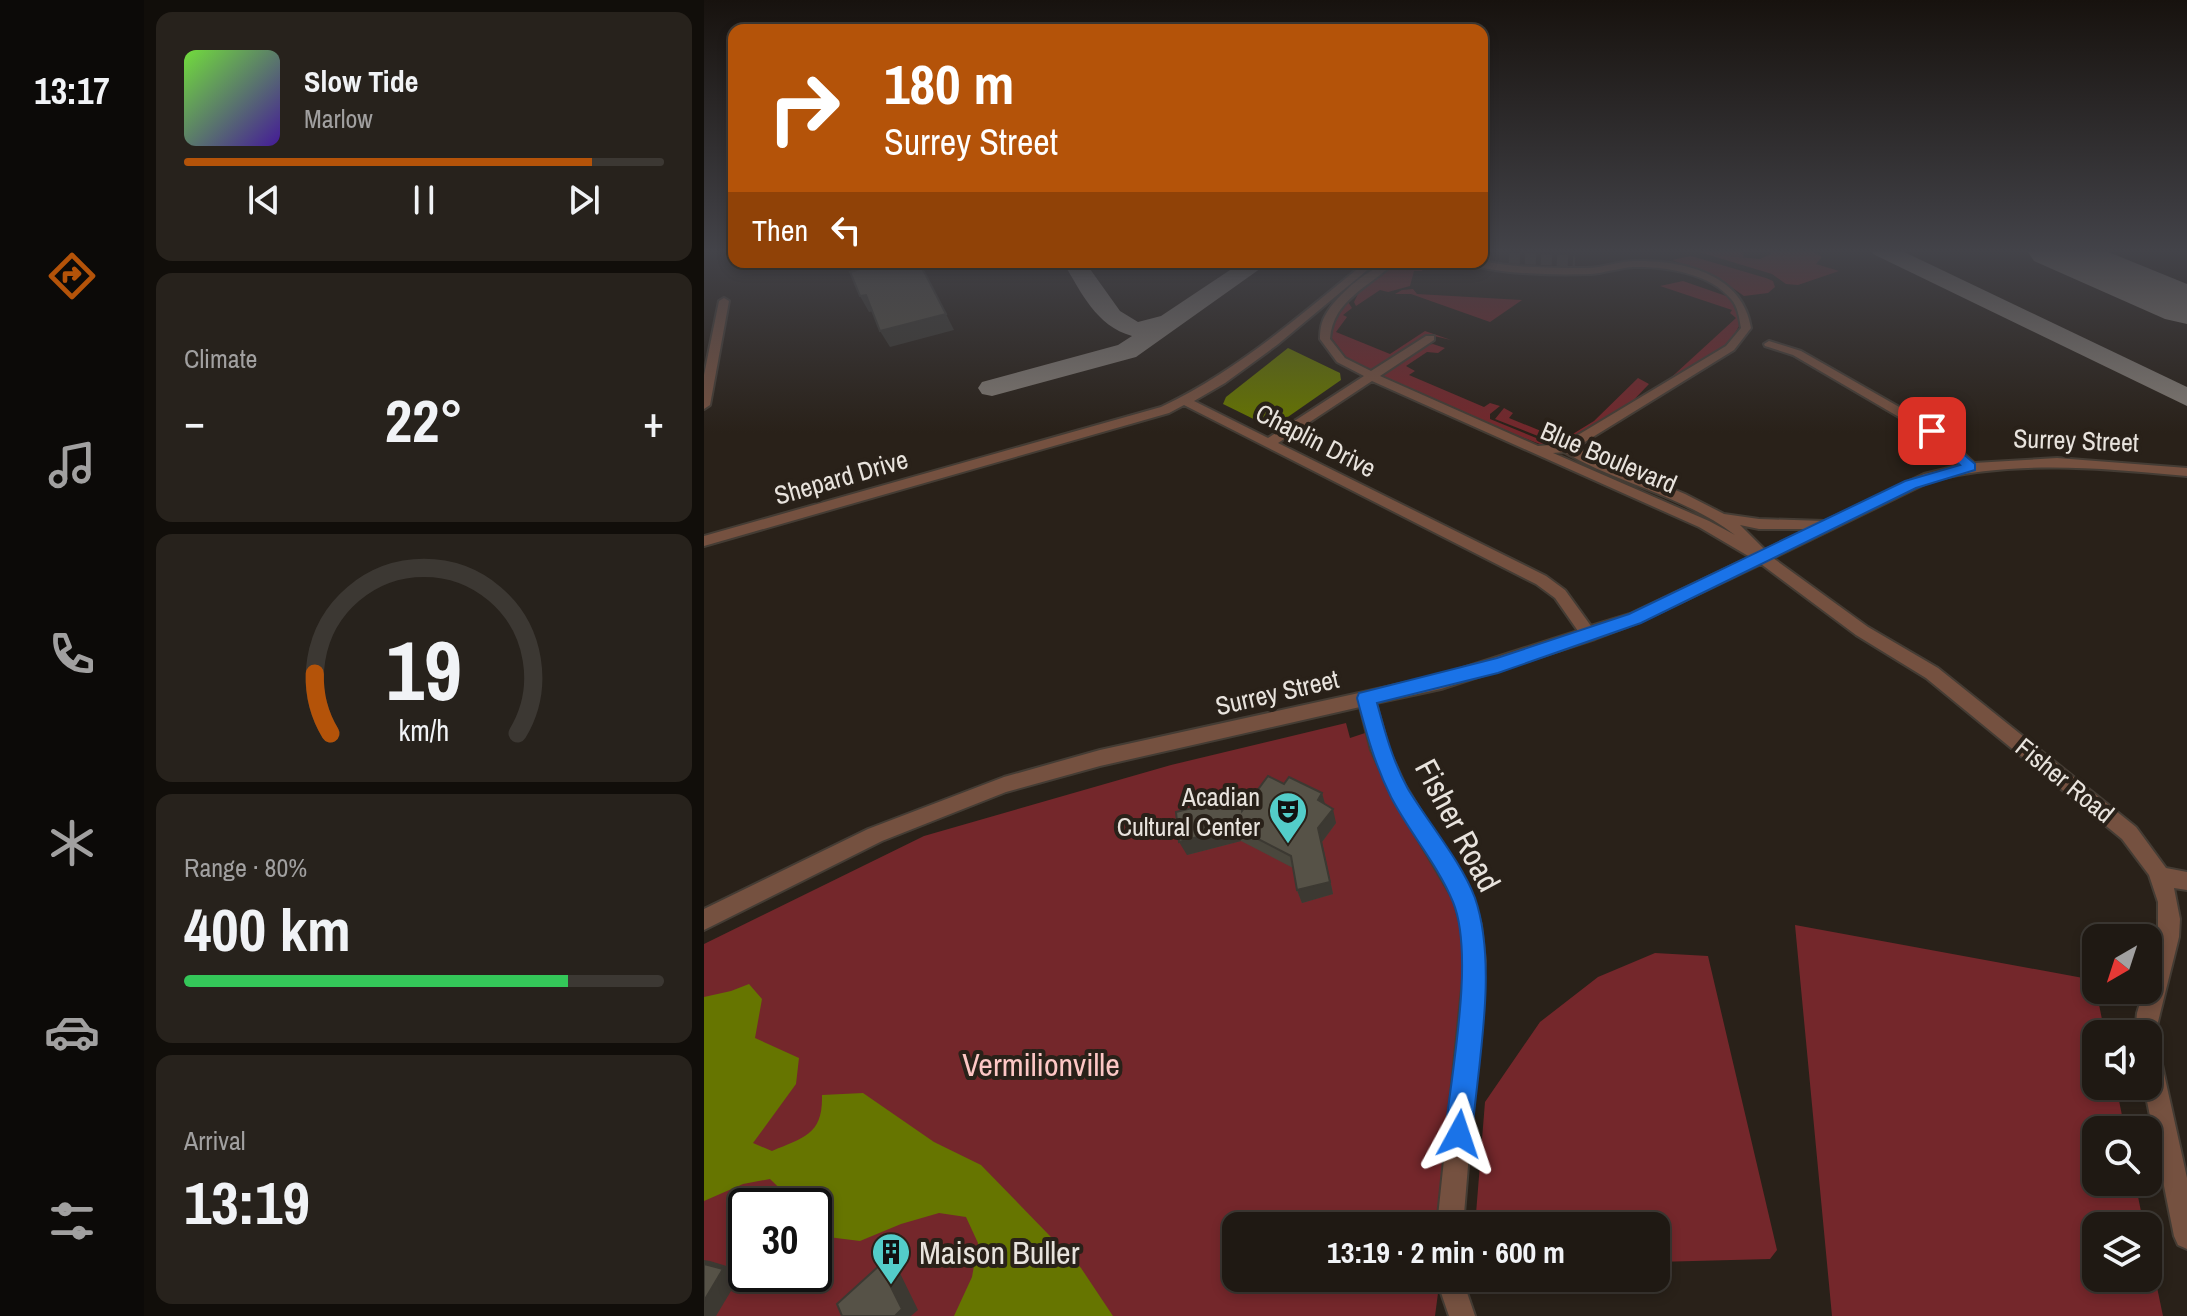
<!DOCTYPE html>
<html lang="en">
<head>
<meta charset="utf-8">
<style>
  :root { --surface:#1f1913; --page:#27221c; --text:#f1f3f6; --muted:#a1a0a0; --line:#3c3833; --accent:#b45309 }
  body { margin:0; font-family:"Archivo Narrow",sans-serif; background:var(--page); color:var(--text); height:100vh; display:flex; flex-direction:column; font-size:30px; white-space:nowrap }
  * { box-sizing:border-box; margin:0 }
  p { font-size:26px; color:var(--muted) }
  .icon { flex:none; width:44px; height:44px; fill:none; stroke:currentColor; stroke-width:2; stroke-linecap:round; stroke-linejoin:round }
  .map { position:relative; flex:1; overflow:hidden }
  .panel { display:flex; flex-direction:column; gap:12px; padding:12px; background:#110e0a; width:560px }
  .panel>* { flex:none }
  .guide { position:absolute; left:24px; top:24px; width:760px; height:244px; border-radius:16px; box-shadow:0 4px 12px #0003,0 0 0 2px var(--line); background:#b45309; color:#fff; overflow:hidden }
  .needle { width:52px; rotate:219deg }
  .controls { position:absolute; left:1378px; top:924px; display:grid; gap:16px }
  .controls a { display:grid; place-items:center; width:80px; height:80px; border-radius:16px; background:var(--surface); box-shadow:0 4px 12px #0003,0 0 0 2px var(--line); font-size:40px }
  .speed { position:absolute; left:24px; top:1188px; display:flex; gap:16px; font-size:40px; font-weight:700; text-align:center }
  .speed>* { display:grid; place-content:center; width:104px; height:104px; border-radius:50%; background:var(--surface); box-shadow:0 4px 12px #0003,0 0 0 2px var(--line); line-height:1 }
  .speed .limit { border:4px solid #111; border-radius:12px; background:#fff; color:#111 }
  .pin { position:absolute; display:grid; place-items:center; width:68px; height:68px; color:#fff; margin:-34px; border-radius:16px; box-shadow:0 4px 12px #0006 }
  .me { position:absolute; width:88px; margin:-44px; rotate:5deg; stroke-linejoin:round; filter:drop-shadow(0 0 6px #0008) }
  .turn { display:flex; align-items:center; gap:28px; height:168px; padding:0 24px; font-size:36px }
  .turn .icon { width:104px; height:104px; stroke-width:2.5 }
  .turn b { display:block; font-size:56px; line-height:68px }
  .then { display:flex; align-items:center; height:76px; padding:0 24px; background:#0003; gap:16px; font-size:30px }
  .big { font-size:60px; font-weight:700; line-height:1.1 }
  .panel .widget { flex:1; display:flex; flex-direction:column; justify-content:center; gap:12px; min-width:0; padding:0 28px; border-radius:16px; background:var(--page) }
  .panel .dial { align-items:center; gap:0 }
  .dial svg { height:208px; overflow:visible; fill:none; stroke:var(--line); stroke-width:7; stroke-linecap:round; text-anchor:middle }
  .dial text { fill:var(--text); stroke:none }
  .song { display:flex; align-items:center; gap:24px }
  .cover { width:96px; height:96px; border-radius:12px; background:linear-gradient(135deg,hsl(100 70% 55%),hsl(260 70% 35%)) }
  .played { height:8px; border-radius:4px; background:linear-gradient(90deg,var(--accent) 85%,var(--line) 85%) }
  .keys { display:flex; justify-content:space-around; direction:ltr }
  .heat { display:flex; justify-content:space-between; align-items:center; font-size:44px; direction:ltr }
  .charge { height:12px; border-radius:6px; background:linear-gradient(90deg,#34c759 80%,var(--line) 0) }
  .trip { position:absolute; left:518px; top:1212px; width:448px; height:80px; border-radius:16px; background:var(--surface); box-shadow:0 4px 12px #0003,0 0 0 2px var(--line); font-weight:700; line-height:80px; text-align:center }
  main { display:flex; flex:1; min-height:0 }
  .tab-bar { display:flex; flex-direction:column; width:144px; justify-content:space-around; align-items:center; background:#0c0a08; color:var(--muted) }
  .tab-bar .icon { width:56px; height:56px }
  .tab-bar .on { color:var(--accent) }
  .tab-bar b { font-size:36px; color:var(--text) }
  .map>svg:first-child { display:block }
</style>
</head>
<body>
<main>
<nav class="tab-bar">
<b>13:17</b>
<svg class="icon on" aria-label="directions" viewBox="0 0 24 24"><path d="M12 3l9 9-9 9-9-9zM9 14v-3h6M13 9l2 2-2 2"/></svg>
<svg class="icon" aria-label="music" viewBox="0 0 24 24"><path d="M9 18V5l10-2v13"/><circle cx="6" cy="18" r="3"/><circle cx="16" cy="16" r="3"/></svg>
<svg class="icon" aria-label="phone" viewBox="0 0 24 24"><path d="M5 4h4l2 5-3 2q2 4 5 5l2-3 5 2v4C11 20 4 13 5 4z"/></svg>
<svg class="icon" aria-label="climate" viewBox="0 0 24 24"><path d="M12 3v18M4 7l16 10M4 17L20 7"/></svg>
<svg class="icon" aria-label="car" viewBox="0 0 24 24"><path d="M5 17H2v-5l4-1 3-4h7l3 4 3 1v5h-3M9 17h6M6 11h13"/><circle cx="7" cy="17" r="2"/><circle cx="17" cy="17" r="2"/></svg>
<svg class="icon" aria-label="filters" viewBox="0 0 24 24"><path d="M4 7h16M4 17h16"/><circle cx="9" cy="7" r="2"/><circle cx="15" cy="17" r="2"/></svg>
</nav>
<section class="panel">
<div class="widget">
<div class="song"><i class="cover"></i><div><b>Slow Tide</b><p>Marlow</p></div></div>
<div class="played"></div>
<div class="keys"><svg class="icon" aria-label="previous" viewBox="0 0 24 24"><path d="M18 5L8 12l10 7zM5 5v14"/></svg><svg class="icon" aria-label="pause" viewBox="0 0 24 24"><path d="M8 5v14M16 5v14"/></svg><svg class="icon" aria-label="next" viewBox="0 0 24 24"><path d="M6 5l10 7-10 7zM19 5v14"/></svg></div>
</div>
<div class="widget"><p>Climate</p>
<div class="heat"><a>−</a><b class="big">22°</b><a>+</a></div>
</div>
<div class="widget dial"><svg viewBox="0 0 100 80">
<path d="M14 69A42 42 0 1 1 86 69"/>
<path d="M14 69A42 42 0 0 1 8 46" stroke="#b45309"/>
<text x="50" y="56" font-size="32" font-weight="700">19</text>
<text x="50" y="72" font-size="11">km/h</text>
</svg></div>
<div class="widget"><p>Range · 80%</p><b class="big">400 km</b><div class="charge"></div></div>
<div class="widget"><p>Arrival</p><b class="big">13:19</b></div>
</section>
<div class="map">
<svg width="1483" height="1316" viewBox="0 0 1483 1316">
  <rect width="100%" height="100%" fill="#292119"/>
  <g fill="#74272b" fill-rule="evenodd">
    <polygon points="985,249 1037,249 1040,257 1023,256 1056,259 1067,254 1063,249 1104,249 1118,257 1112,264 1135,271 1094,285 1082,284 1068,274 995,252 1001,250"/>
    <polygon points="987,256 1062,278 1069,281 1071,287 1064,293 1040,296 1013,277 968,260"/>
    <polygon points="693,262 760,262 785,268 720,266 718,271 710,271 706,286 684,292 676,290 652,306 650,302 655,292"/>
    <polygon points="979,281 1025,297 1034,312 1035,326 1025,344 960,384 1032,318 1026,313 1028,310 956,286"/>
    <polygon points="709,289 713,294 818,300 786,322 707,294 691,294 698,290"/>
    <polygon points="644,302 648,308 639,315 643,317 632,332 686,354 721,331 747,340 730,336 667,371 642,357 627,337 634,311"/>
    <polygon points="729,344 741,348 734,353 723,352 702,366 711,371 705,375 780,407 786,403 796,406 786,414 786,419 854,447 841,446 752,412 679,377 678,374 717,346"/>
    <polygon points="934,378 945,384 923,407 859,446 791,419 800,408 809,413 805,418 859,440 890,421"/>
    <path d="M642 723 646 738 667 731C705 805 753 877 762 961L742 1226H532V1278H736L731 1316H0V944L220 836 467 765ZM42 1206H110V1274H42Z"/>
    <polygon points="1091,925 1390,980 1401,1034 1392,1034 1392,1086 1412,1086 1421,1130 1392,1130 1392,1182 1431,1182 1440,1226 1392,1226 1392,1278 1444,1278 1444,1244 1459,1316 1128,1316"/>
    <polygon points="951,953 1004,956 1073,1250 1066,1259 952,1262 952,1226 771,1226 781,1102 836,1022 894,977"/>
  </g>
  <g fill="#667500">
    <polygon points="584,348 636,373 637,380 568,428 519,404 522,397"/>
    <path d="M45 984 58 999 51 1038 95 1058 92 1084 49 1143 68 1151C100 1137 119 1135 118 1095L159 1093 230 1142 277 1165 377 1268 409 1316H250L268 1277 274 1243 262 1217 235 1213 197 1224 156 1241 124 1237 110 1222V1206H94L66 1179 39 1184 0 1201V997L27 991Z"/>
  </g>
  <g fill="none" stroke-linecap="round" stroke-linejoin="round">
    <g fill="#7f7871" fill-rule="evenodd">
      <polygon points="1166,249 1194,249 1483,387 1483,406 1169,254"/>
      <path d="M1334 249H1368L1373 254 1370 259C1359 261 1340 259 1334 249Z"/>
      <path d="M359 262H381L416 311 434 322 457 316 538 262H557L560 266 432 357 288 396 278 394 274 388 278 382 414 345 428 336C392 326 377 292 359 262Z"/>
    </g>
    <polygon fill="#7f7871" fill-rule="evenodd" points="1322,249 1397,249 1483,284 1483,324 1461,319 1330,261"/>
    <polyline stroke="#463e36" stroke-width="11" stroke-dasharray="11 5" stroke-linecap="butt" points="805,258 871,261"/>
    <defs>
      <g id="minor">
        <path d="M778 261C812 268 848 268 882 268 899 268 915 261 931 261 979 260 1039 274 1047 328L1030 350 871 448 981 494 1020 514 1055 519 1121 521 1220 474 1257 465 1224 434 1089 355 1061 346 1060 344 1065 341 1097 351 1232 428 1270 463 1353 458 1483 468V476C1397 468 1314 460 1229 480L1069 558 1164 627 1234 668 1432 827 1462 868 1483 872V890L1470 888 1476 919 1475 937 1449 1042 1455 1051 1483 1178V1249L1474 1245 1470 1236 1440 1086H1444V1034H1431L1433 1013 1440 990H1444V978L1454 937V902L1445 875 1418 839 1222 678 1152 635 1057 564 936 622 891 639 737 689 672 703 685 750 701 785 769 897 777 925 781 961 759 1226H733L761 961 757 925 750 900 689 797 667 750 656 707 396 766 302 792 178 841 0 930V909L164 829 300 777 396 750 737 675 874 631 851 598 832 584 480 405 465 413 0 546V536L457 407C534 371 596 315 662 262H673L573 345 521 383 490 401 564 438 660 376 633 362 616 339C616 330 617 322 622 314 632 296 670 262 691 262 666 287 629 299 626 339L641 358 667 371 722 336H730V340L676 376 834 446 859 444 1022 346 1037 328C1035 317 1034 307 1027 299 1006 273 960 266 929 267 914 268 901 273 886 274 858 275 786 275 763 262ZM668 381 995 527 1046 557 926 614 887 626 861 590 842 576 574 443ZM860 452C915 484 980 496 1031 535L1005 521 849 453ZM1036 525 1055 529H1104L1061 550Z"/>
        <polygon points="20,298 25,301 6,405 0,409 0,375 15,301"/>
        <polygon points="732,1278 758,1278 771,1316 745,1316"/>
      </g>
    </defs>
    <use href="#minor" stroke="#443c34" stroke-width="4"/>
    <use href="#minor" fill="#755140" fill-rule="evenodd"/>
  </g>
  <polygon fill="#4a473d" points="580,784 618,793 621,805 632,823 618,842 629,894 598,903 593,890 589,868 537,841 483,855 492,807 521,793 523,799 536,796 541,807"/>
  <g fill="#3c3932">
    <polygon points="162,295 171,311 165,312 156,296"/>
    <polygon points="242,314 250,330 186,347 176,331"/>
    <polygon points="618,793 622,808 614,800"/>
    <polygon points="629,809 632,823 618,842 629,894 598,903 593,890 614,828"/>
    <polygon points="531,827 537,841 483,855 475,842"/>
    <polygon points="0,1260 6,1261 39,1271 12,1316 0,1316"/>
    <polygon points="176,1265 193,1267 214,1310 207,1316 191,1316"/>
  </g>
  <g fill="#565247" stroke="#3c3932" stroke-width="2">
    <polygon points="179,262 215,262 242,314 176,331 162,295 156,296 146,272"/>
    <polygon points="564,776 580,784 585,777 618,793 614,800 629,809 614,828 626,882 593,890 587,856 531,827 475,842 472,812 492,807 492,801 521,793 522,799 536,796 538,811"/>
    <polygon points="0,1264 19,1269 0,1301"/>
    <polygon points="176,1265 198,1309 191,1316 138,1316 133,1304"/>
  </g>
  <linearGradient id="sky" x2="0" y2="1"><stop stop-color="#17120e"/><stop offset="0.58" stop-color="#434349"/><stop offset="1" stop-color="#434349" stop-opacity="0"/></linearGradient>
  <rect width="1483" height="433" fill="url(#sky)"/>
  <path fill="#1a73e8" stroke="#114b97" stroke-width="2" d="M1228 427 1271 464V470L1212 488 937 623 794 673 673 703C681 732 689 762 704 789 724 822 758 863 771 898 794 965 774 1063 768 1134L764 1143 755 1147 745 1143 741 1134C747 1075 771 955 749 902 734 865 705 832 687 797 671 765 662 732 653 698L655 693 793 658 925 614 1201 481 1256 465 1223 434V428Z"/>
  <defs>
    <symbol id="theatre-pin" viewBox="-11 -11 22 30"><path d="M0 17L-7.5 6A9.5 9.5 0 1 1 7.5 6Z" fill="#53cdc9" stroke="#292119"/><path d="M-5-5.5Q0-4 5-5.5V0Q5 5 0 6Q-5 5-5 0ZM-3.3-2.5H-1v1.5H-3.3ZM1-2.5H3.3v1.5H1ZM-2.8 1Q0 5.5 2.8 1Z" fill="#111"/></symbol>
    <symbol id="building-pin" viewBox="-11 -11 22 30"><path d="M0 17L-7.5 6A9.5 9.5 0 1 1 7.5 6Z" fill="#53cdc9" stroke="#292119"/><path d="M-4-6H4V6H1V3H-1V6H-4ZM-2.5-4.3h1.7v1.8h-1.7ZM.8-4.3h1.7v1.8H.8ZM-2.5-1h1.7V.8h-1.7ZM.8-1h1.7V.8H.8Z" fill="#111"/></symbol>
  </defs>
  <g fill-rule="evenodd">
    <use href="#theatre-pin" x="562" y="789" width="44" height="60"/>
    <use href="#building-pin" x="165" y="1230" width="44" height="60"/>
  </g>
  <g text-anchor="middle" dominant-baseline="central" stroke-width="8" stroke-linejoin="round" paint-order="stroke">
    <g font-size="26" fill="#e8e3dd" stroke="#292119">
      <text transform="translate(612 440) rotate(27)">Chaplin Drive</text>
      <text transform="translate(1372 440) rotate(2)">Surrey Street</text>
      <text transform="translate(905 457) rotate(23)">Blue Boulevard</text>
      <text transform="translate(137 477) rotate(-16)">Shepard Drive</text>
      <text transform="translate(573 692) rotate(-13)">Surrey Street</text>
      <text transform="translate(1361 780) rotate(39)">Fisher Road</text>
    </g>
    <g font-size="26" fill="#e8e3dd" stroke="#292119" text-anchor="end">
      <text x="556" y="796">Acadian<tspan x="556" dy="30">Cultural Center</tspan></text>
    </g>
    <g font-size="32" fill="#e8e3dd" stroke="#292119">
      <text transform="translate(754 825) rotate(62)">Fisher Road</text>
    </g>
    <g font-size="32" fill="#fdc7c5" stroke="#292119">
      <text x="337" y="1064">Vermilionville</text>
    </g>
    <g font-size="32" fill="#e8e3dd" stroke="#292119" text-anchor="start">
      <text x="215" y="1252">Maison Buller</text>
    </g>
  </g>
</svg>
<div class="controls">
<a><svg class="needle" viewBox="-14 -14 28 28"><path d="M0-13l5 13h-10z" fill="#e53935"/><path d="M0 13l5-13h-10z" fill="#a1a0a0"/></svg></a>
<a><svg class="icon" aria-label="sound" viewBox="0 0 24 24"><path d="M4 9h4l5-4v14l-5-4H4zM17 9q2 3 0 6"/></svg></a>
<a><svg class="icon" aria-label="search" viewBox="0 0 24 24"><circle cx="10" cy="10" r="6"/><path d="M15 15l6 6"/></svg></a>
<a><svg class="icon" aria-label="layers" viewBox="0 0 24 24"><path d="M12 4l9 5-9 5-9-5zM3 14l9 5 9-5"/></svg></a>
</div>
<div class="speed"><div class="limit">30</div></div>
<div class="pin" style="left:1228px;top:431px;background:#d93025"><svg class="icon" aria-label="arrive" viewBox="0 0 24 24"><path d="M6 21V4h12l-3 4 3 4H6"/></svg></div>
<svg class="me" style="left:755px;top:1134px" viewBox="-20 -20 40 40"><path d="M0-17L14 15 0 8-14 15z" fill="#1a73e8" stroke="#fff" stroke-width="4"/></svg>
<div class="trip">13:19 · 2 min · 600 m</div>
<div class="guide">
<div class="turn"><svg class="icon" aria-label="right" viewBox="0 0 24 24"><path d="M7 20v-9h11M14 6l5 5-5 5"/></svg><div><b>180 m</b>Surrey Street</div></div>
<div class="then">Then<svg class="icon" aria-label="left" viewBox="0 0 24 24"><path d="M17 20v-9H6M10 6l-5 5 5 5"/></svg></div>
</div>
</div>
</main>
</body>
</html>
